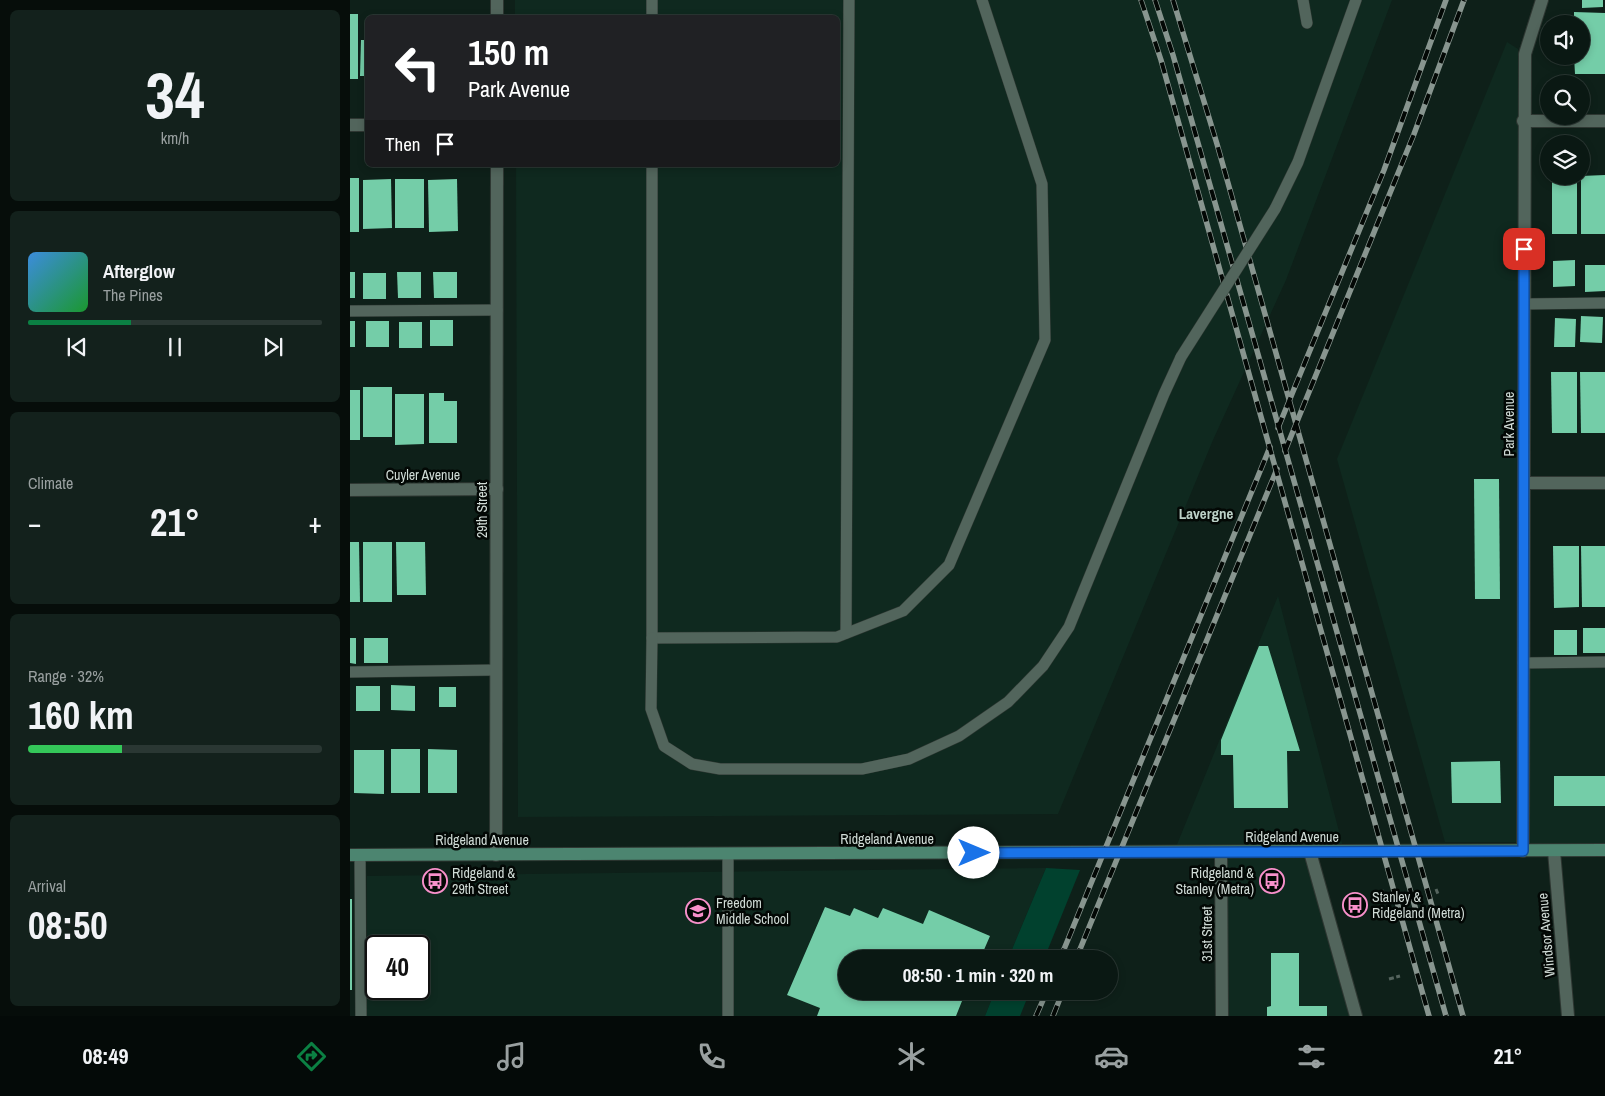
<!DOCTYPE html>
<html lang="en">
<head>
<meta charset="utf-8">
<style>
  :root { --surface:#0a1813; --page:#13211c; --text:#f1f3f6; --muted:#99a0a0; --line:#2a3733; --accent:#0b8043 }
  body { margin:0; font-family:"Archivo Narrow",sans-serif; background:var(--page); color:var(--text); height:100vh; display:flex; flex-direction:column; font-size:19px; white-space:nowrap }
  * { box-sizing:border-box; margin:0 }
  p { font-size:16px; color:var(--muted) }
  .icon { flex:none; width:28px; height:28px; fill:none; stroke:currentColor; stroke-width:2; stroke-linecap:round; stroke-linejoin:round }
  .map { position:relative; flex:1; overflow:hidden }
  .panel { display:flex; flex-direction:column; gap:10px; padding:10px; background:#060d0a; width:350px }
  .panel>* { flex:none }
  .banner { position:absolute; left:15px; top:15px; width:475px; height:152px; border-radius:8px; box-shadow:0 2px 8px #0003,0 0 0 1px var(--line); background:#202124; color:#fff; overflow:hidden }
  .tools { position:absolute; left:1190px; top:15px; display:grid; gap:10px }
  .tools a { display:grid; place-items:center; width:50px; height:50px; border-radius:50%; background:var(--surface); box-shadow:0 2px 8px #0003,0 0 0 1px var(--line); font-size:25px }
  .speed { position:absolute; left:15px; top:935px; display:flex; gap:10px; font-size:25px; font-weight:700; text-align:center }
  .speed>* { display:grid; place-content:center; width:65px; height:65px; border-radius:50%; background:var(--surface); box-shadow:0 2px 8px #0003,0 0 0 1px var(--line); line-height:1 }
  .speed .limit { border:2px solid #111; border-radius:8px; background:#fff; color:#111 }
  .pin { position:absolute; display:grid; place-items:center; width:42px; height:42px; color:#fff; margin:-21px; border-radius:10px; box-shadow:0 2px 8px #0006 }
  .me { position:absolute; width:55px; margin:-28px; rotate:90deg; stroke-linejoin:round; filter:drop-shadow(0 0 4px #0008) }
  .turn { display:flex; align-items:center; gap:18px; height:105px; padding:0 20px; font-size:22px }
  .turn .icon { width:65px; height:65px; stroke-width:2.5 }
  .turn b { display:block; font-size:35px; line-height:42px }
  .then { display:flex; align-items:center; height:48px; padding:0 20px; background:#0003; gap:10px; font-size:19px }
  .big { font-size:38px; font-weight:700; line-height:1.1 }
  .panel .widget { flex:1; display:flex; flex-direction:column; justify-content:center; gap:8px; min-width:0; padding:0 18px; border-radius:8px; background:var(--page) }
  .panel .dial { align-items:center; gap:0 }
  .dial b { font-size:65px; line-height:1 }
  .song { display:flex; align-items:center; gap:15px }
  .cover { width:60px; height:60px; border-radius:8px; background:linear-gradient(135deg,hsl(210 70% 55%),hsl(130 70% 35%)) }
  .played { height:5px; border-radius:2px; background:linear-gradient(90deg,var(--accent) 35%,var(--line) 35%) }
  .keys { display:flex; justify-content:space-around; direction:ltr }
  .heat { display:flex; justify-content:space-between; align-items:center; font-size:28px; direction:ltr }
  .charge { height:8px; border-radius:4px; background:linear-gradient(90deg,#34c759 32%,var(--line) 0) }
  .trip { position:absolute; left:488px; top:950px; width:280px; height:50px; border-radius:25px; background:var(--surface); box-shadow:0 2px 8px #0003,0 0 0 1px var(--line); font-weight:700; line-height:50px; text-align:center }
  .tab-bar { display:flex; height:80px; justify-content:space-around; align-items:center; background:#040a08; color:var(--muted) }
  .tab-bar .icon { width:35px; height:35px }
  .tab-bar .on { color:var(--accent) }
  .tab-bar b { font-size:22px; color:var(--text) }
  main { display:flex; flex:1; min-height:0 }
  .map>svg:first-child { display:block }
</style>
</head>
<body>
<main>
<section class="panel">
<div class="widget dial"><b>34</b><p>km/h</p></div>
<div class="widget">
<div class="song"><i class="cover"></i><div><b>Afterglow</b><p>The Pines</p></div></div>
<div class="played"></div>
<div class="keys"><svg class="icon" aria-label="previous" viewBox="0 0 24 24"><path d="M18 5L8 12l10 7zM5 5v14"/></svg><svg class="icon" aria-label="pause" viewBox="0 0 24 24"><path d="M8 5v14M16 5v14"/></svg><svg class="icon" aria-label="next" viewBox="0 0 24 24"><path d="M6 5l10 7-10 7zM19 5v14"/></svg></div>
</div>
<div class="widget"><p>Climate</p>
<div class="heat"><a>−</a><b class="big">21°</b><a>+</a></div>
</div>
<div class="widget"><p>Range · 32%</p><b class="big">160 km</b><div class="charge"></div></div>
<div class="widget"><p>Arrival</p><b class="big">08:50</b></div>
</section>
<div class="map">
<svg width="1255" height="1016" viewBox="0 0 1255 1016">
  <rect width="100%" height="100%" fill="#0e2019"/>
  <g fill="#0f291f" fill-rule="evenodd">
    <polygon points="165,0 1042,0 936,280 863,440 708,814 168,817 166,165 488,165 488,18 165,17"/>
    <polygon points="1157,42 1168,49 1167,842 1095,842 987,459"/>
    <polygon points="928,596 993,847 955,847 1000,1016 876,1016 874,846 826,847"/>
    <rect x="1178" y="666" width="77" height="178"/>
    <path d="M696 868 658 959H496V991H645L635 1016H17V876ZM26 946H69V989H26Z"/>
  </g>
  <g fill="#01412e">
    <polygon points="696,868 730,870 694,959 658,959"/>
    <polygon points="645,991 680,991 670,1016 635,1016"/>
  </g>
  <g fill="#74cda8">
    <polygon points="1232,0 1253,0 1253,7 1232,8"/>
    <polygon points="1224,12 1255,13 1255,74 1225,74 1224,56 1231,56 1231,24 1224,24"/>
    <rect x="0" y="14" width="8" height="65"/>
    <polygon points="11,40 18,40 18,76 10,76"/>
    <polygon points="1255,175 1255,234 1231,234 1231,176"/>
    <rect x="1202" y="176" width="25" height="58"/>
    <rect x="0" y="178" width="9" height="54"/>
    <polygon points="41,179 42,228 13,229 13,180"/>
    <rect x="45" y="179" width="29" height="49"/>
    <polygon points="107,179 108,231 79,232 78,180"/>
    <polygon points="1225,260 1225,286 1203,287 1203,261"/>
    <polygon points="1235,265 1255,265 1255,291 1235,292"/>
    <rect x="0" y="272" width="5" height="26"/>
    <polygon points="47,272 71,272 71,298 48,298"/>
    <polygon points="83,272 107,272 107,298 84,298"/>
    <rect x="13" y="273" width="23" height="26"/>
    <polygon points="1231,316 1253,317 1252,343 1230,342"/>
    <polygon points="1205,318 1226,319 1225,347 1204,347"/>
    <rect x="80" y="320" width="23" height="26"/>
    <rect x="0" y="321" width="5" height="26"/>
    <rect x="16" y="321" width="23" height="26"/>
    <rect x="49" y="322" width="23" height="26"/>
    <polygon points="1201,372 1227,372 1227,433 1202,433"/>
    <polygon points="1230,372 1255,372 1255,433 1231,433"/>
    <rect x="13" y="387" width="29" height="50"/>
    <rect x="0" y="390" width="10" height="50"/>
    <polygon points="79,393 94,393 94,401 107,401 107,443 79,443"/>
    <polygon points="45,394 74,394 74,444 45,445"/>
    <polygon points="1124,479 1149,479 1150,599 1125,599"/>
    <polygon points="0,542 9,542 10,602 0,602"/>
    <rect x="13" y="542" width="29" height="60"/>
    <polygon points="46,542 75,542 76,595 47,595"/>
    <polygon points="1203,546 1229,546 1229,607 1204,608"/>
    <polygon points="1231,546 1255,546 1255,607 1232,607"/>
    <rect x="1233" y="628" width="22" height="25"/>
    <rect x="1204" y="630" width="23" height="25"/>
    <polygon points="0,638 6,638 6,664 0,663"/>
    <rect x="14" y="638" width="24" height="25"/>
    <polygon points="909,646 918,646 950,751 937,751 938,808 884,808 883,755 871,755 871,740"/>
    <polygon points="41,685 65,686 65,711 41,710"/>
    <rect x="6" y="686" width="24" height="25"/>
    <rect x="89" y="687" width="17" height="20"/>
    <rect x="41" y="749" width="29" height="44"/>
    <polygon points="78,749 107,750 107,793 78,793"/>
    <polygon points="4,750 34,750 34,794 4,793"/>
    <polygon points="1150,761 1151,803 1102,803 1101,762"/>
    <rect x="1204" y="776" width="51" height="30"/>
    <rect x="0" y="899" width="2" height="91"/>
    <polygon points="475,907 500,916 504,908 528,918 533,908 573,924 579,910 640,936 630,959 496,959 496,991 616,991 606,1016 467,1016 470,1008 437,995"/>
    <polygon points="921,953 949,953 949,1006 977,1006 977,1016 917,1016 917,1007 921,1006"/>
  </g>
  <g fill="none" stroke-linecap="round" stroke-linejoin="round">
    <defs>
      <g id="lane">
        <polyline points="302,0 302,18"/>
        <polyline points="953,0 957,23"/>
        <polyline points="302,165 302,638 487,637 553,611 599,565 695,340 692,184 632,0"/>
        <polyline points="925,209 948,162 1006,0"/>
        <polyline points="1174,304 1255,303"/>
        <polyline points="0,311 147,310"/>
        <polyline points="496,633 499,0"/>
        <polyline points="302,638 301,709 314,746 342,764 370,769 512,769 559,759 609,736 658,702 693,666 719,627 814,394 831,357"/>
        <polyline points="1173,663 1255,662"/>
        <polyline points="0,672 146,670"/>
        <polyline points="10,855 11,1016"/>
        <polyline points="378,1016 378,854"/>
      </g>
      <g id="street">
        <polyline points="147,0 147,18"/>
        <polyline points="1173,121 1255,121"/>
        <polyline points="0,125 18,125"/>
        <polyline points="1174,483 1255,483"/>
        <polyline points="0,490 147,489"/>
        <polyline points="1173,851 1175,54 1192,0"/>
        <polyline points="1204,851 1218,1016"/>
        <polyline points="871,852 872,1016"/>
        <polyline points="960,852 1006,1016"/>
        <polyline points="146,855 147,165"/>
      </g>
      <polyline id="secondary" points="0,855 1255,850"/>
    </defs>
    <use href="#lane" stroke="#2e3732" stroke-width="12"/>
    <use href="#street" stroke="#2e3732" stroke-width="14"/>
    <use href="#secondary" stroke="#2e3732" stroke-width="14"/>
    <g stroke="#55645e" stroke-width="3" stroke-dasharray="5 2.5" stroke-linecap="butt">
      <polyline points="1086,889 1088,894"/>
      <polyline points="1032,890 1035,899"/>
      <polyline points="1039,979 1050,976"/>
    </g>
    <use href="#lane" stroke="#52655c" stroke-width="11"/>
    <use href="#street" stroke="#52655c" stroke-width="12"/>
    <use href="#secondary" stroke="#4c8570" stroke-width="12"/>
    <defs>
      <g id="rail">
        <polyline points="791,0 811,60 1079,1016"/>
        <polyline points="805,0 823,55 1096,1016"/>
        <polyline points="823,0 867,144 1113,1016"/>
        <polyline points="928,428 1034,170 1096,0"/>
        <polyline points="935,451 1064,134 1114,0"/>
        <polyline points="710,959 920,447"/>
        <polyline points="726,959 927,469"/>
        <polyline points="686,1016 697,991"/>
        <polyline points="703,1016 713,991"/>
      </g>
    </defs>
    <use href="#rail" stroke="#88958f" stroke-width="5.5"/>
    <use href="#rail" stroke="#030805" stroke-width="4" stroke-dasharray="11" stroke-linecap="butt"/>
    <defs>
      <polyline id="lane-bridge" points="831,357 925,209"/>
    </defs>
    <use href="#lane-bridge" stroke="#2e3732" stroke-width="12" stroke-linecap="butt"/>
    <use href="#lane-bridge" stroke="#52655c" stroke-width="11"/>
  </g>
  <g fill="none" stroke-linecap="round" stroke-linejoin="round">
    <defs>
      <polyline id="route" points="624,853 1173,851 1174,249"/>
    </defs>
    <use href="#route" stroke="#114b97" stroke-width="12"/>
    <use href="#route" stroke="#1a73e8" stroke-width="9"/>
  </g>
  <defs>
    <symbol id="bus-ring" viewBox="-11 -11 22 22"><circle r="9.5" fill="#030805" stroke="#f890cb" stroke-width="1.5"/><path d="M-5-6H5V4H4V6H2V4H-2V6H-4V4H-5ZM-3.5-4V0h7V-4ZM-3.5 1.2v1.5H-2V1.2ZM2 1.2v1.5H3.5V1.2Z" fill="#f890cb"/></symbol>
    <symbol id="school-ring" viewBox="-11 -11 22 22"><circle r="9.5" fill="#030805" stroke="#f890cb" stroke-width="1.5"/><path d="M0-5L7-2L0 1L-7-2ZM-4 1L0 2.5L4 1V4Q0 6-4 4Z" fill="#f890cb"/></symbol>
  </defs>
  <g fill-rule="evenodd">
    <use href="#bus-ring" x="71" y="867" width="28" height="28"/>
    <use href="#bus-ring" x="908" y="867" width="28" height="28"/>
    <use href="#bus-ring" x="991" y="891" width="28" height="28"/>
    <use href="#school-ring" x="334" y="897" width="28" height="28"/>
  </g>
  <g text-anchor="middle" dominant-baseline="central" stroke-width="5" stroke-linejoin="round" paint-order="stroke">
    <g font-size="14" fill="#d0dbd6" stroke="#030805">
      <text transform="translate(1159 424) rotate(-90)">Park Avenue</text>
      <text x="73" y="475">Cuyler Avenue</text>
      <text transform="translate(132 510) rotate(-90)">29th Street</text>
      <text x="942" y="837">Ridgeland Avenue</text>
      <text x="537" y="839">Ridgeland Avenue</text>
      <text x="132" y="840">Ridgeland Avenue</text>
      <text transform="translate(857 934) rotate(-90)">31st Street</text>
      <text transform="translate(1196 935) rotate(-95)">Windsor Avenue</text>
    </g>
    <g font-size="14" fill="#d0dbd6" stroke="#030805" text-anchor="start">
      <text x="102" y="873">Ridgeland &amp;<tspan x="102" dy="16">29th Street</tspan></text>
      <text x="904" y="873" text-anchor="end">Ridgeland &amp;<tspan x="904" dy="16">Stanley (Metra)</tspan></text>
      <text x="1022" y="897">Stanley &amp;<tspan x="1022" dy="16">Ridgeland (Metra)</tspan></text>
      <text x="366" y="903">Freedom<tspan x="366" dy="16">Middle School</tspan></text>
    </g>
    <g font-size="15" font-weight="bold" fill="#bcd1c7" stroke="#030805">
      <text x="856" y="513">Lavergne</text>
    </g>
  </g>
</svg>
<div class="tools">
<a><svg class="icon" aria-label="sound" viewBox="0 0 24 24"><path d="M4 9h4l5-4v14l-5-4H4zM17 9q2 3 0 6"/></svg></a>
<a><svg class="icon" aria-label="search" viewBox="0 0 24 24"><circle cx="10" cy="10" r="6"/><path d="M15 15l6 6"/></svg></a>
<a><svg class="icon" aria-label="layers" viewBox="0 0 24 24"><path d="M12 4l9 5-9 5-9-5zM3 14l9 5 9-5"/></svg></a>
</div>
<div class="speed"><div class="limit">40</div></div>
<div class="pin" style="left:1174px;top:249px;background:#d93025"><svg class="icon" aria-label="arrive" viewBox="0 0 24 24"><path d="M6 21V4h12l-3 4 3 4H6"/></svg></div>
<svg class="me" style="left:624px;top:853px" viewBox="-20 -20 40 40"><circle r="19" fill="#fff"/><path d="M0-13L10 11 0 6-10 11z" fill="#1a73e8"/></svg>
<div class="trip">08:50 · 1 min · 320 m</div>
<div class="banner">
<div class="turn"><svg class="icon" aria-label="left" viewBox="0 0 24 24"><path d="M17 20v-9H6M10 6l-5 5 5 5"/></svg><div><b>150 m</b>Park Avenue</div></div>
<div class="then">Then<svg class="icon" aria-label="arrive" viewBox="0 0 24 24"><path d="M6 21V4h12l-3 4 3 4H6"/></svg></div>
</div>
</div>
</main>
<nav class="tab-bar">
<b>08:49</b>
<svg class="icon on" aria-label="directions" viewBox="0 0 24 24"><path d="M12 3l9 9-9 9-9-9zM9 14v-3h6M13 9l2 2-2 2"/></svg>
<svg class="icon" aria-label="music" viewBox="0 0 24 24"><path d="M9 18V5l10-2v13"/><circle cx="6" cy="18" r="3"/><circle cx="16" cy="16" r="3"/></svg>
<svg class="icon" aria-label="phone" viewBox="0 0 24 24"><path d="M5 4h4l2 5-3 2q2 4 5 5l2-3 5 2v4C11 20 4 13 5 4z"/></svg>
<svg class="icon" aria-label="climate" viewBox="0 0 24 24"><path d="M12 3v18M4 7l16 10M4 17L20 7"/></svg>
<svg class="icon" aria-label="car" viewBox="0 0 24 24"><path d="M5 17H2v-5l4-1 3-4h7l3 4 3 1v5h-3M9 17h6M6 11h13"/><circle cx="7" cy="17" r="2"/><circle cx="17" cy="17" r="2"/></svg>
<svg class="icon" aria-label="filters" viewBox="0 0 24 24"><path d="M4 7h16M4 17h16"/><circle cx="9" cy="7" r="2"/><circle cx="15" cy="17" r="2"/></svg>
<b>21°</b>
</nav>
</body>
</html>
